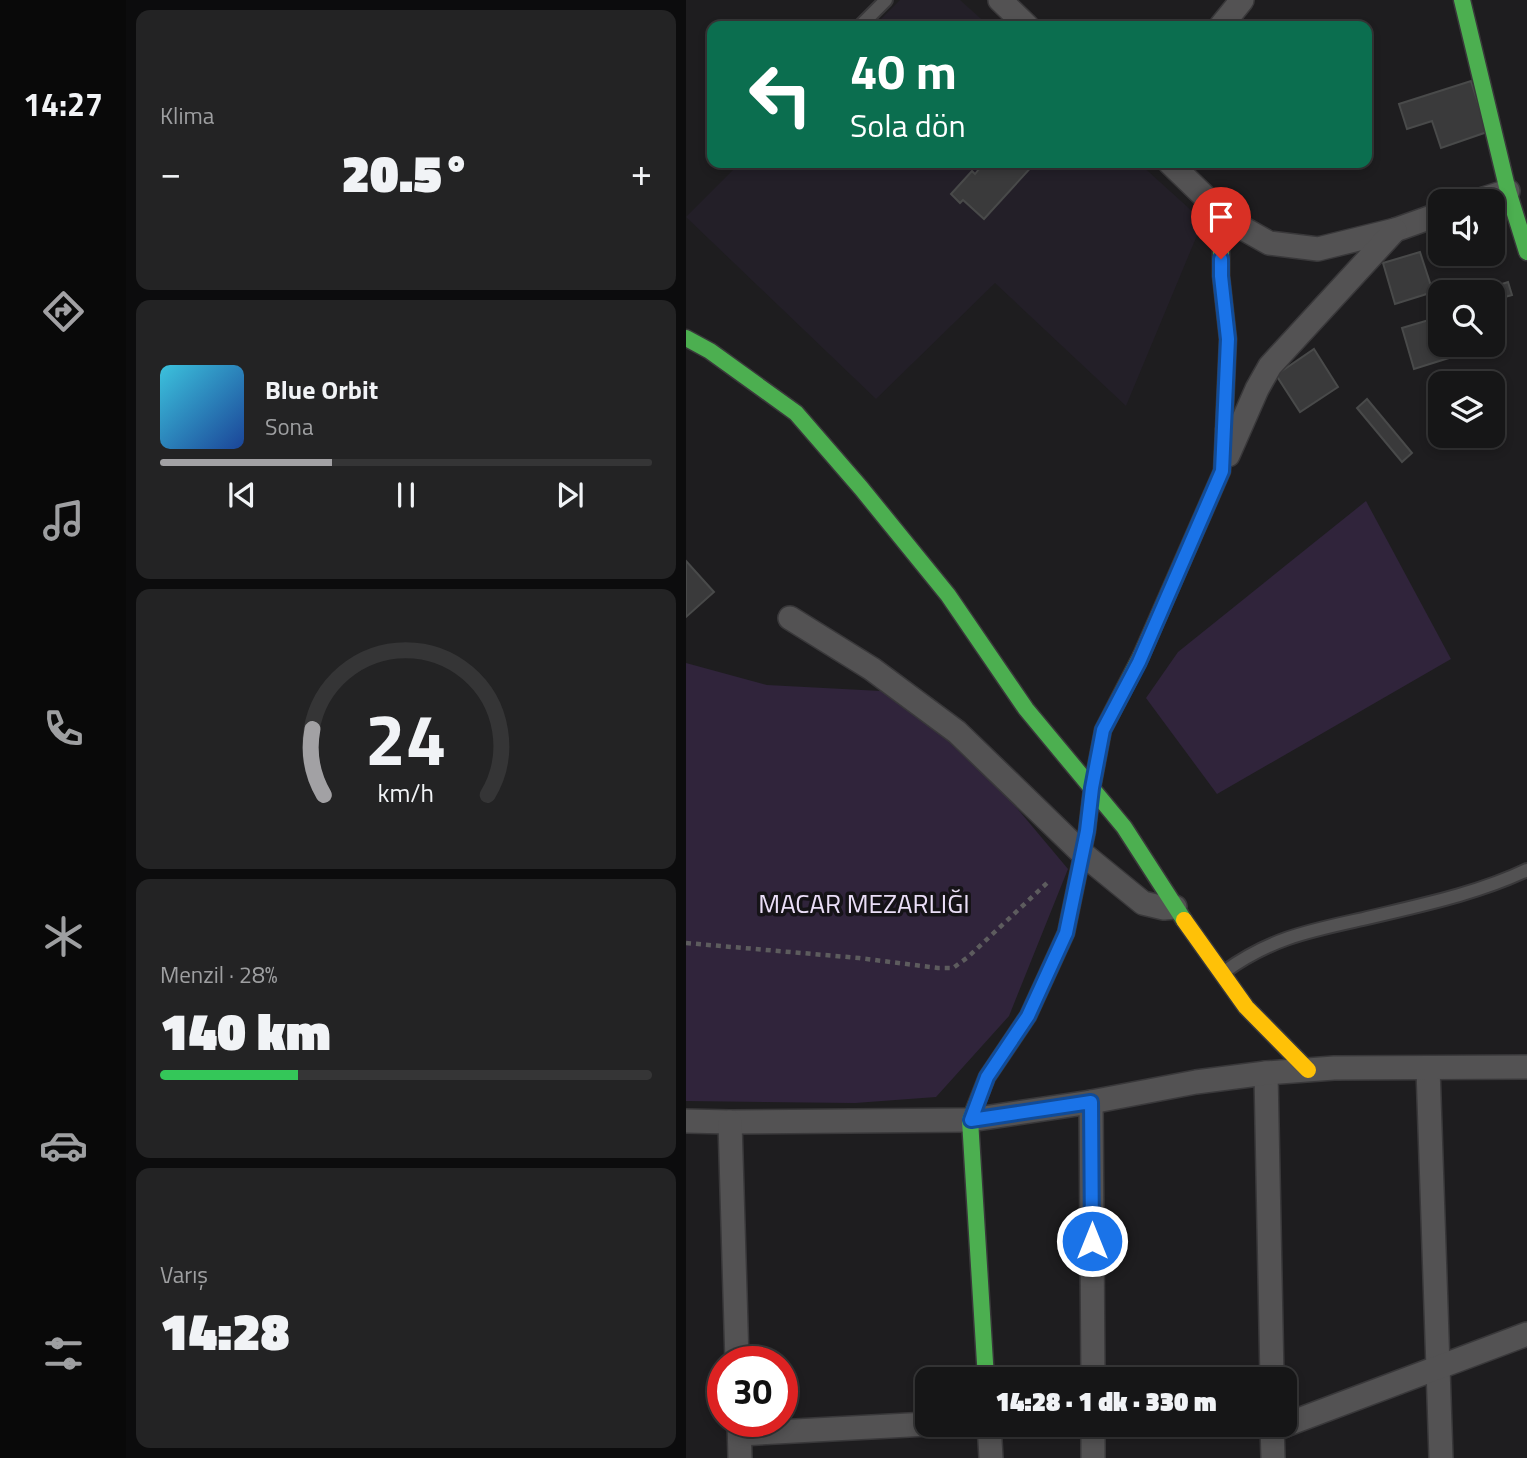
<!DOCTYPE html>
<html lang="tr">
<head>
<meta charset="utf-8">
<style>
  :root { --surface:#161617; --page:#232324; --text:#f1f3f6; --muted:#9e9fa1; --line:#353536; --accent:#a2a1a4 }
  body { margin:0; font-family:"Titillium Web",sans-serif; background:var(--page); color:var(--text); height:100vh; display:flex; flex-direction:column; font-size:26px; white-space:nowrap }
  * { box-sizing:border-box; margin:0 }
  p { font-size:23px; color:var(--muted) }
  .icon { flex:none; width:38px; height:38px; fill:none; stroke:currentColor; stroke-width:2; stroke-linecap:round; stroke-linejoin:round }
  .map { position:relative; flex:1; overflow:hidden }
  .side { display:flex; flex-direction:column; gap:10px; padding:10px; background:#0c0c0d; width:560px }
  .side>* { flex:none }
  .banner { position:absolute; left:21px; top:21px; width:665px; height:147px; border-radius:14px; box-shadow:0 4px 10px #0003,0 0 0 2px var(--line); background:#0b6e4f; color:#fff; overflow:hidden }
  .tools { position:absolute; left:742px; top:189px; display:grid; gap:14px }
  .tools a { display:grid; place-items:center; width:77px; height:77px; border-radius:14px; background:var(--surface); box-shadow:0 4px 10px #0003,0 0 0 2px var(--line); font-size:35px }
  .speed { position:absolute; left:21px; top:1346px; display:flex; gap:14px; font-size:35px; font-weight:700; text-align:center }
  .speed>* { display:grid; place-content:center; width:91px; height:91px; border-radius:50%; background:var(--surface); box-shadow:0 4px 10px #0003,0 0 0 2px var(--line); line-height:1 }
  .speed .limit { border:10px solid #d22; background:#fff; color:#111 }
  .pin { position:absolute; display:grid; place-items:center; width:60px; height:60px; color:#fff; margin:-72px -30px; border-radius:50% 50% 50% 0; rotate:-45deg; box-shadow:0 0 7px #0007 }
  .pin .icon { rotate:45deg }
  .me { position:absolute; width:77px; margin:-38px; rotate:0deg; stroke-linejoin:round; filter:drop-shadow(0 0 5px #0008) }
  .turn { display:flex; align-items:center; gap:24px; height:147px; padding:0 28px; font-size:32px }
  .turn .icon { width:91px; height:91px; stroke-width:2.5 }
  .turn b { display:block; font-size:49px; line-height:60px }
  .big { font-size:52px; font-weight:800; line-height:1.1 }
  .side .widget { flex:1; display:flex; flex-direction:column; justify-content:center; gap:10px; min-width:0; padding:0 24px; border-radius:14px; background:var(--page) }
  .side .dial { align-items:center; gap:0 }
  .dial svg { height:182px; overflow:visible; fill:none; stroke:var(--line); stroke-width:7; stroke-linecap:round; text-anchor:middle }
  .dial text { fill:var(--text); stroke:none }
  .song { display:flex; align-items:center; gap:21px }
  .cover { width:84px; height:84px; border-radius:10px; background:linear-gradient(135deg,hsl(190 70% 55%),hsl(220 70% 35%)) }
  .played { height:7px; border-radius:4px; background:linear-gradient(90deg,var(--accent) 35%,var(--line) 35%) }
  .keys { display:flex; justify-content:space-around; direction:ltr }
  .heat { display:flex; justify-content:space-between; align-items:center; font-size:38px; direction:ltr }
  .charge { height:10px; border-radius:5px; background:linear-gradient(90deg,#34c759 28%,var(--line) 0) }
  .trip { position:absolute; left:229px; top:1367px; width:382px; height:70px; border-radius:14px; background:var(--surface); box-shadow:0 4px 10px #0003,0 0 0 2px var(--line); font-weight:800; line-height:70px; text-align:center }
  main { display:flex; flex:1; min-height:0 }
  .tabs { display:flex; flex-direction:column; width:126px; justify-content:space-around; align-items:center; background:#090909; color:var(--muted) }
  .tabs .icon { width:49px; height:49px }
  .tabs .current { color:var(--accent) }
  .tabs b { font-size:32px; color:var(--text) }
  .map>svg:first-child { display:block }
</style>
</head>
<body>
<main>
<nav class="tabs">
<b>14:27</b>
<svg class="icon current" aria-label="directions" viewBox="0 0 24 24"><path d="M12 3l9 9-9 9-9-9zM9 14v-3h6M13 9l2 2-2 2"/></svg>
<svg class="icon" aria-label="music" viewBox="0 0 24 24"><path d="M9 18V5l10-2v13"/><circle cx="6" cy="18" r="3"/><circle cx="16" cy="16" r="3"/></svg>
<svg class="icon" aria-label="phone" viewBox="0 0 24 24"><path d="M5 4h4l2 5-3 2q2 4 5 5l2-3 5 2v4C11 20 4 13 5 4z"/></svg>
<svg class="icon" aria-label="climate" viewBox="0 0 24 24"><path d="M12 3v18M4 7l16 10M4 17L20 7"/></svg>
<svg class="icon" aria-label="car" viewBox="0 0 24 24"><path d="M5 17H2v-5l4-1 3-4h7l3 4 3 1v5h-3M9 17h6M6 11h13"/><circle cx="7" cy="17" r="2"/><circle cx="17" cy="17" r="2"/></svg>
<svg class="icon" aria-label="filters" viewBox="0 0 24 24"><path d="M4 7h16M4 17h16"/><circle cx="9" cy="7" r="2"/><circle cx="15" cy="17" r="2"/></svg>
</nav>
<section class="side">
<div class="widget"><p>Klima</p>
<div class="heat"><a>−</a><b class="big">20.5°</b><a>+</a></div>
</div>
<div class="widget">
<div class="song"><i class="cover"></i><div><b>Blue Orbit</b><p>Sona</p></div></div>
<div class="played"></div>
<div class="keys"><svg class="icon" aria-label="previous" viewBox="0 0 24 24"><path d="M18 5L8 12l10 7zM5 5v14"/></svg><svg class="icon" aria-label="pause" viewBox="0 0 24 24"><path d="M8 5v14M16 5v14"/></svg><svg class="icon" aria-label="next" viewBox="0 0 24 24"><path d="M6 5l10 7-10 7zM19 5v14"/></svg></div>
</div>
<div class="widget dial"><svg viewBox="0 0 100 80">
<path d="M14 69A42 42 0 1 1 86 69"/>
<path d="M14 69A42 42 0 0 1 9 40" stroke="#a2a1a4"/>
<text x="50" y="56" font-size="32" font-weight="700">24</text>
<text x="50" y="72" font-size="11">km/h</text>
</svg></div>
<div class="widget"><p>Menzil · 28%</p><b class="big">140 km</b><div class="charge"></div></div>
<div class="widget"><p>Varış</p><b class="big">14:28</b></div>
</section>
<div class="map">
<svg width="841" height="1458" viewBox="0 0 841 1458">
  <rect width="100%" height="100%" fill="#1e1d1f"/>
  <g fill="#231f28">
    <polygon points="214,0 274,0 303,26 188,26"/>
    <polygon points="54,163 453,163 517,221 440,406 309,283 190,399 0,217"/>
  </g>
  <g fill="#30243b">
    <polygon points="680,501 765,659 531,794 460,698 492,652"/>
    <polygon points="0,663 81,685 195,691 293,763 382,869 323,1016 250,1097 169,1103 0,1101"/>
  </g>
  <g fill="#3a3a3b" stroke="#494a4a" stroke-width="2">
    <polygon points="785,81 801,132 755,148 746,121 721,129 713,104"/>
    <polygon points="286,163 349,163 298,219 277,200 274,203 265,194 286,171 289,174 293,169"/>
    <polygon points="734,252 747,292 709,304 697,263"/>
    <polygon points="822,282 826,295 808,300 804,288"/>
    <polygon points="753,317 754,321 754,345 762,345 766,357 728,369 716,328"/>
    <polygon points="628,349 652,387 614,412 590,375"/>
    <polygon points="681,399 726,453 716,462 671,408"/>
    <polygon points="0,561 28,592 0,617"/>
  </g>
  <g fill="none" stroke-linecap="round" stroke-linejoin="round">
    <defs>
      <g id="lane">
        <polyline points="174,26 200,0"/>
        <path d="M538 972C585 938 623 931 677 919 731 906 791 894 841 870"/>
      </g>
      <g id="street">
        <polyline points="314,0 341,26"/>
        <polyline points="535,26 556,0"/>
        <polyline points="484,163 544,221 583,243 632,249 709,230 754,214"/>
        <polyline points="791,201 822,191"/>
        <polyline points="542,455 571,389 584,366 709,230"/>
        <polyline points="104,618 186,669 271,732 397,854 457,903 478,908 489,907"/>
        <polyline points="742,1068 755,1458"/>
        <polyline points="580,1073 586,1379"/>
        <polyline points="405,1102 407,1379"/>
        <polyline points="0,1121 44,1122 284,1120 405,1102 510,1082 580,1073 648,1068 841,1067"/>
        <polyline points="44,1122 51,1362"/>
        <polyline points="53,1421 54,1458"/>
        <polyline points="303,1424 305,1458"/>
        <polyline points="407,1424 407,1458"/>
        <polyline points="586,1424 587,1458"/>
        <polyline points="586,1430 841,1334"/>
        <polyline points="54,1434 242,1424"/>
      </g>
      <g id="fast">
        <polyline points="776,0 822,191 841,252"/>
        <polyline points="0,338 24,351 110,413 175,488 262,595 340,709 438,827 498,920"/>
        <polyline points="538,429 542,339 535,276 535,242 544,221"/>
        <polyline points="300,1379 284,1120 301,1077 342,1016 380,933 401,831 406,788 417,730 455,656"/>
      </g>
      <g id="slow">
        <polyline points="455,656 536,471 538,429"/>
        <polyline points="498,920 560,1007 622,1070"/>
      </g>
    </defs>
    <use href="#lane" stroke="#39383a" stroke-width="16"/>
    <use href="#street" stroke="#39383a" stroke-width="26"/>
    <use href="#fast" stroke="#39383a" stroke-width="19"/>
    <use href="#slow" stroke="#39383a" stroke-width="19"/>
    <polyline stroke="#5d5c5e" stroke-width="4.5" stroke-dasharray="5 5" stroke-linecap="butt" points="0,943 173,958 252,968 267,968 282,957 361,883"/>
    <use href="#lane" stroke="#535253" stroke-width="12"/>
    <use href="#street" stroke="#535253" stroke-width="23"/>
    <use href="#fast" stroke="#4caf50" stroke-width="16"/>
    <use href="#slow" stroke="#ffc107" stroke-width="16"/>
  </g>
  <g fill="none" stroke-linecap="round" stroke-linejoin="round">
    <defs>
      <polyline id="route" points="406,1241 405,1102 285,1120 301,1077 342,1016 380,933 401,831 406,788 417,730 453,662 536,471 542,339 535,276 535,259"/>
    </defs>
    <use href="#route" stroke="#114b97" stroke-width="18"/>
    <use href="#route" stroke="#1a73e8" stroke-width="12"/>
  </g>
  <g text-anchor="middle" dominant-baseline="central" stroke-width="7" stroke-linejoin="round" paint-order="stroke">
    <g font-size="26" fill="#eadef7" stroke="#151317">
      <text x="178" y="903">MACAR MEZARLIĞI</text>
    </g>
  </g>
</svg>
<div class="tools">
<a><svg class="icon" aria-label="sound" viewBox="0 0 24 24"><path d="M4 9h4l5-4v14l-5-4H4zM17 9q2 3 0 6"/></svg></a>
<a><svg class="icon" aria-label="search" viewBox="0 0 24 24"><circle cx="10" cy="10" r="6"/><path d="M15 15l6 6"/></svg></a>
<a><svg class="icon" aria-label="layers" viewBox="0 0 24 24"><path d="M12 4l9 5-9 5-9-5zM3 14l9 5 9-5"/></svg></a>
</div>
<div class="speed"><div class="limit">30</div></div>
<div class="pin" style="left:535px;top:259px;background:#d93025"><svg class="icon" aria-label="arrive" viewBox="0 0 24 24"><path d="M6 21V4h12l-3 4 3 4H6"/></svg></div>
<svg class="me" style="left:406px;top:1241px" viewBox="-20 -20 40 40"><circle r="17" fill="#1a73e8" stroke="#fff" stroke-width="3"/><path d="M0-11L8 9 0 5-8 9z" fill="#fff"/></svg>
<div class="trip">14:28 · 1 dk · 330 m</div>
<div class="banner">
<div class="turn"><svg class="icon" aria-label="left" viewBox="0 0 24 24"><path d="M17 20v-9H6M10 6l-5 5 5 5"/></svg><div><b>40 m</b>Sola dön</div></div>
</div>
</div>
</main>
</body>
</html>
